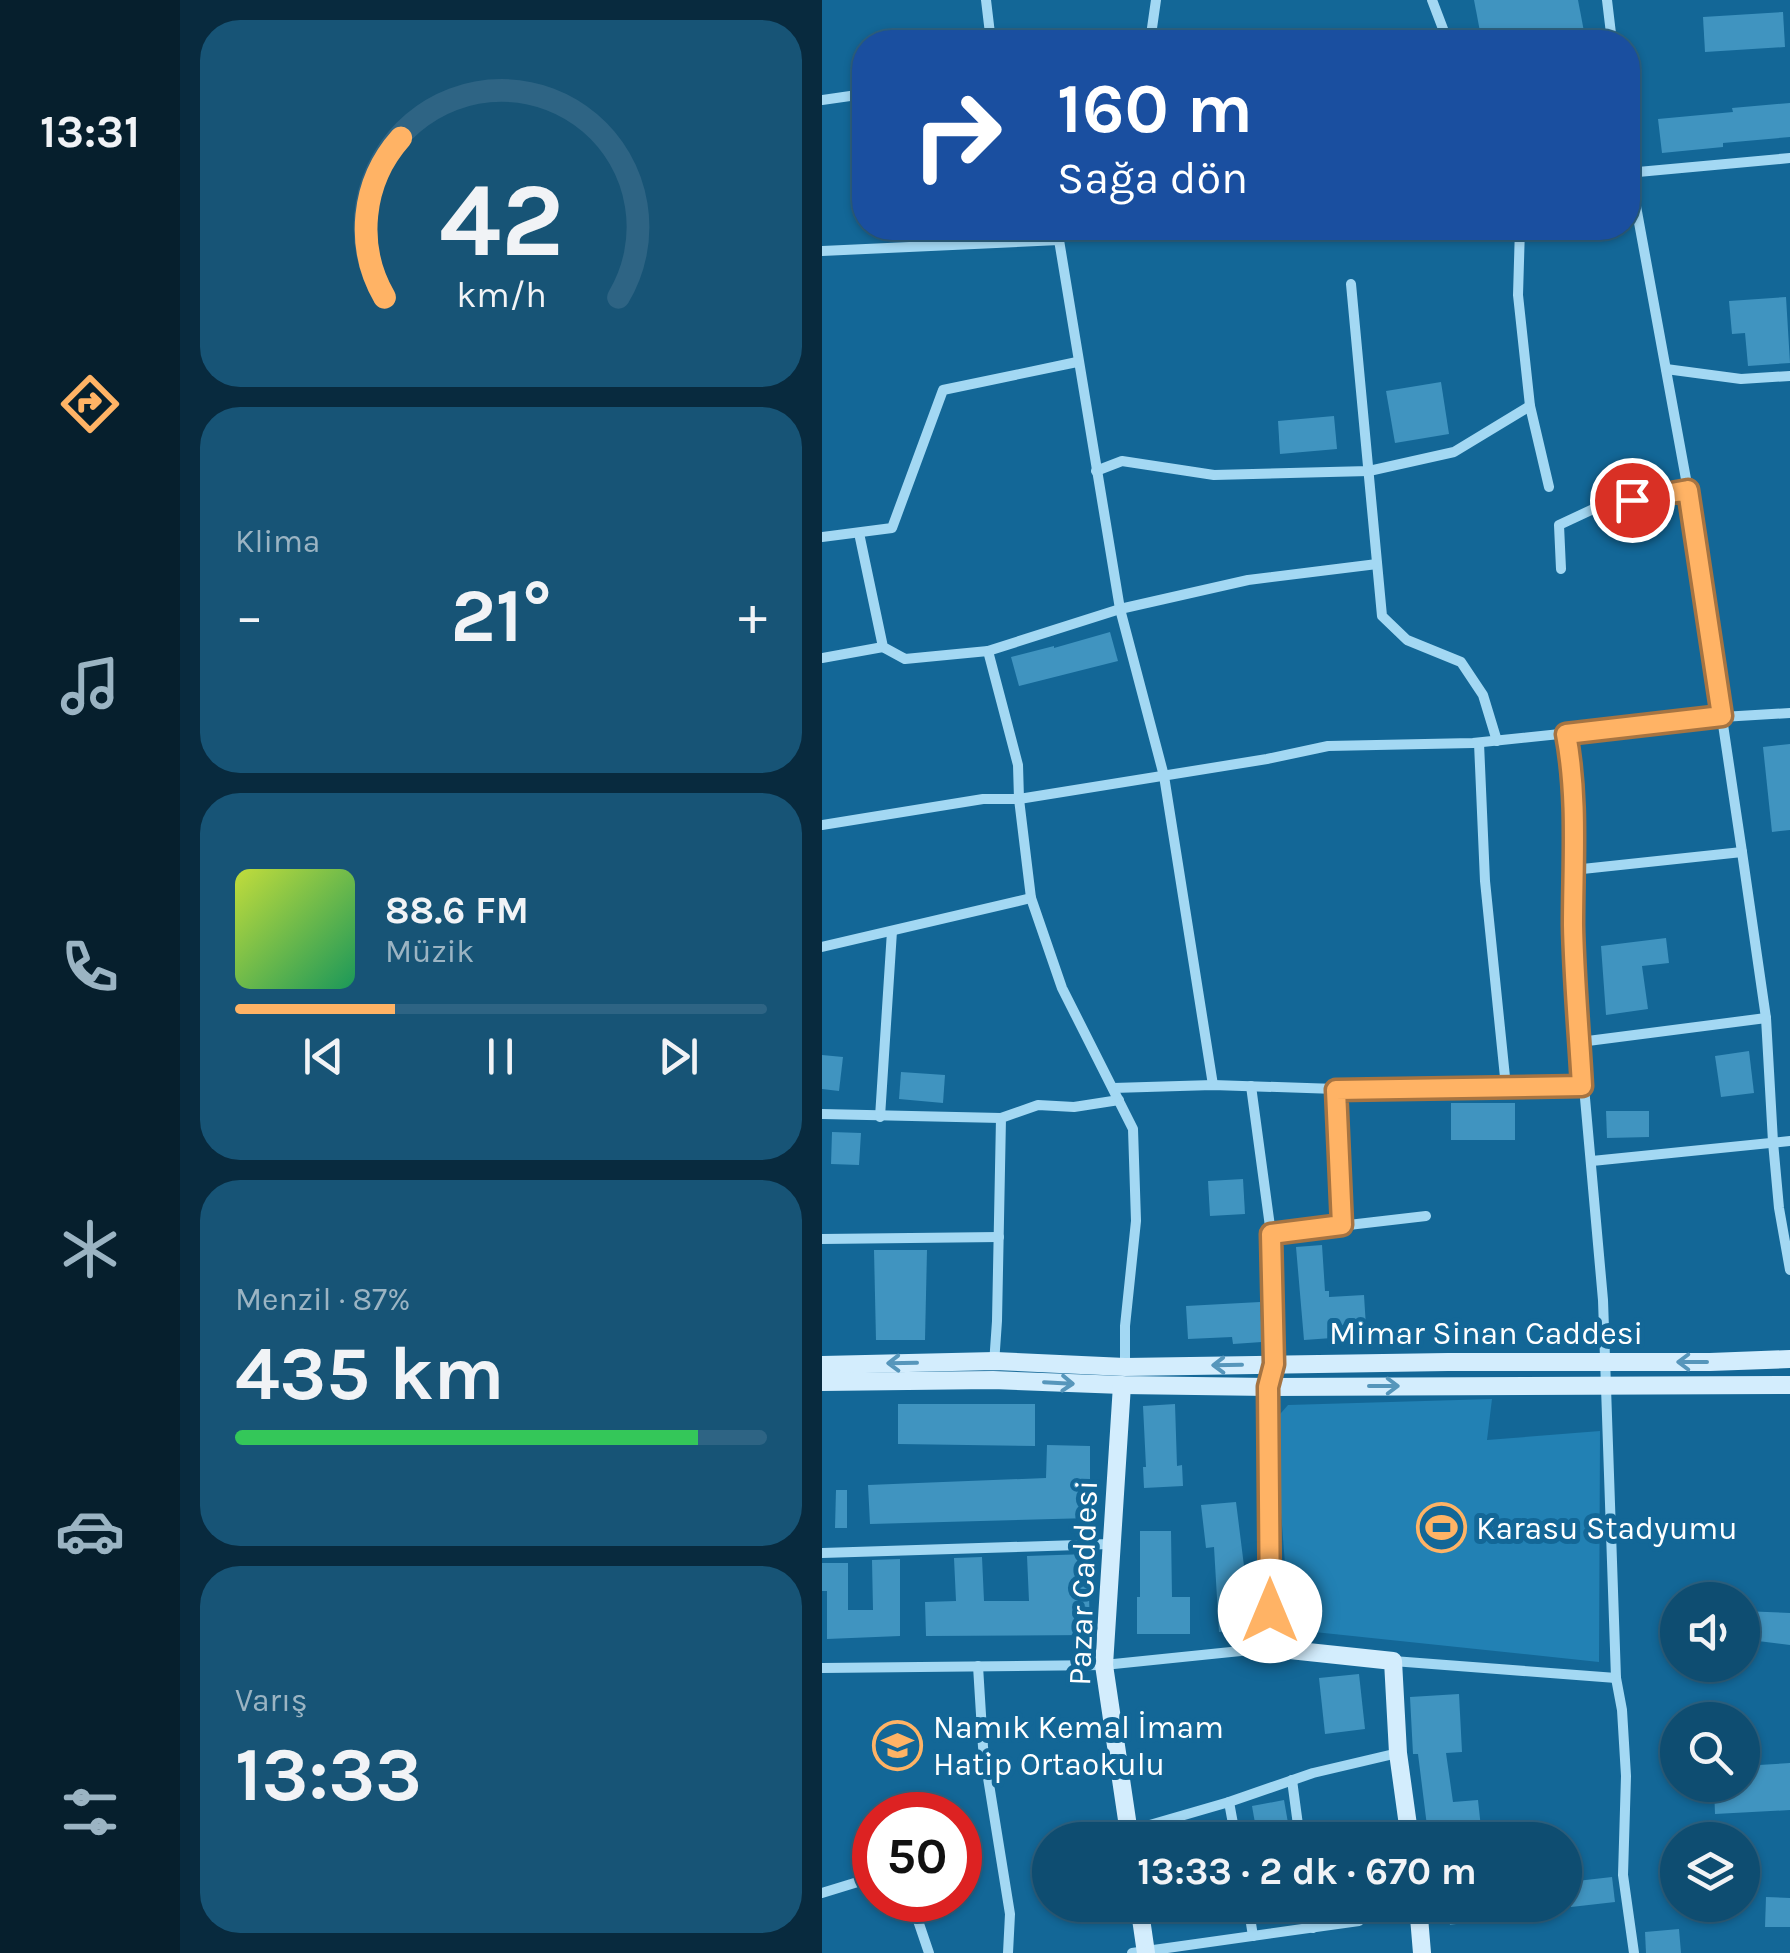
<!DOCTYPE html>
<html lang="tr">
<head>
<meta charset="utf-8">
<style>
  :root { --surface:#0e4d71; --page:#175476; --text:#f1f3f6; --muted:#9bb4c3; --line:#2e6484; --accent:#ffb365 }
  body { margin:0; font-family:Karla,sans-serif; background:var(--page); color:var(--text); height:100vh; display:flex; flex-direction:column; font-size:38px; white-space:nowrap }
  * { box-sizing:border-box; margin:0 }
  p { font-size:32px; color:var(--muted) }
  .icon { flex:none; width:55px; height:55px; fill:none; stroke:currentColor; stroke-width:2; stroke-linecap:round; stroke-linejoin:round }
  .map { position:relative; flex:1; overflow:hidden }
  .panel { display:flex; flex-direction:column; gap:20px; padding:20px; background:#082a3e; width:642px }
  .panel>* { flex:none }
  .top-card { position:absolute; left:30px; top:30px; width:788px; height:210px; border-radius:40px; box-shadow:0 2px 8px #0004,0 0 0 2px var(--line); background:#1a4fa0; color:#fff; overflow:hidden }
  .controls { position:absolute; left:838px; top:1582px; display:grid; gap:20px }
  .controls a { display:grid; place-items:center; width:100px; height:100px; border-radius:50%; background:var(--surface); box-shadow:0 2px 8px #0004,0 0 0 2px var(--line); font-size:50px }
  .speed { position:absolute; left:30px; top:1792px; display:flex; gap:20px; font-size:50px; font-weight:700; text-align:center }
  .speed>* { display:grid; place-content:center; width:130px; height:130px; border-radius:50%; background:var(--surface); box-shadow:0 2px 8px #0004,0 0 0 2px var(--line); line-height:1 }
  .speed .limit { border:15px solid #d22; background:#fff; color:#111 }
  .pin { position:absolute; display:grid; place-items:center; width:85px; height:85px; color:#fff; margin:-42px; border:5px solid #fff; border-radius:50%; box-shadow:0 2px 10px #0007 }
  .me { position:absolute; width:110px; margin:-55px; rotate:0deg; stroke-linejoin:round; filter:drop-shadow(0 0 8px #0008) }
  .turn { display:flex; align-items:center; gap:35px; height:210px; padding:0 40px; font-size:45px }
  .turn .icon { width:130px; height:130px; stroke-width:2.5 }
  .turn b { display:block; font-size:70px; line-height:85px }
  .big { font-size:75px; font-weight:700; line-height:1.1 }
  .panel .tile { flex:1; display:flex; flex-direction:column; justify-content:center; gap:15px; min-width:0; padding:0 35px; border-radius:40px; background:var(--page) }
  .panel .dial { align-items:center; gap:0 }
  .dial svg { height:260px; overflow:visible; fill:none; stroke:var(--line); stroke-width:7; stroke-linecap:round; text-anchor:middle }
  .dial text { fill:var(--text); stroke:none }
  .song { display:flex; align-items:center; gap:30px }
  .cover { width:120px; height:120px; border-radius:15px; background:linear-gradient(135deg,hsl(70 70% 55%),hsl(150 70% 35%)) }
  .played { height:10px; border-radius:5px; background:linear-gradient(90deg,var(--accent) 30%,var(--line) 30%) }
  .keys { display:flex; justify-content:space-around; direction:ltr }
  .heat { display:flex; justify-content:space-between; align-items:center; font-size:55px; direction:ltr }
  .charge { height:15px; border-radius:8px; background:linear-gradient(90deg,#34c759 87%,var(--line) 0) }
  .trip { position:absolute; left:210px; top:1822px; width:550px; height:100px; border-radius:50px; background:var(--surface); box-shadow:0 2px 8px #0004,0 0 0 2px var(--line); font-weight:700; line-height:100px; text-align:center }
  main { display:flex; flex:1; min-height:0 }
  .dock { display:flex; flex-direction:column; width:180px; justify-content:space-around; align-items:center; background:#061f2d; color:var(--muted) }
  .dock .icon { width:70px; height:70px }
  .dock .current { color:var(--accent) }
  .dock b { font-size:45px; color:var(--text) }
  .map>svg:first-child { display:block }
</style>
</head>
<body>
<main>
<nav class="dock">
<b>13:31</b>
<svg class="icon current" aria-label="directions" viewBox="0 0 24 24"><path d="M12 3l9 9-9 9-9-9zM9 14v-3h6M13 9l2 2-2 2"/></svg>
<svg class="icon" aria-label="music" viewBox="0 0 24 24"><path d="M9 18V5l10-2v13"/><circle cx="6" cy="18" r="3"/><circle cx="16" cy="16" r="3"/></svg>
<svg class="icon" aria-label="phone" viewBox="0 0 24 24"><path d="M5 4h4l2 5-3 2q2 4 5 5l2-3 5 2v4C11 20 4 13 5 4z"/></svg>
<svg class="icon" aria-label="climate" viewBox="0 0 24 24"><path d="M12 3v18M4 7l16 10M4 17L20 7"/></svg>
<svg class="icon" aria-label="car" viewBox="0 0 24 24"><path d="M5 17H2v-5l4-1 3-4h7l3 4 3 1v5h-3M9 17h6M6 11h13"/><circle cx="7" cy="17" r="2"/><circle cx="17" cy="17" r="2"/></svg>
<svg class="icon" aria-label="filters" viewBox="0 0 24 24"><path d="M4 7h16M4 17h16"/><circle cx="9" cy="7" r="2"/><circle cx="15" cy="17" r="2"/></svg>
</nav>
<section class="panel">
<div class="tile dial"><svg viewBox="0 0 100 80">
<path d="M14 69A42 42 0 1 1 86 69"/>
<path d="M14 69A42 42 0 0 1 19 20" stroke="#ffb365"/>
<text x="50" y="56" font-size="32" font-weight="700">42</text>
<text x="50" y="72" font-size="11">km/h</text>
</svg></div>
<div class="tile"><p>Klima</p>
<div class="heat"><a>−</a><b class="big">21°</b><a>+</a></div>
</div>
<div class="tile">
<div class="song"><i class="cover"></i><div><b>88.6 FM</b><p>Müzik</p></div></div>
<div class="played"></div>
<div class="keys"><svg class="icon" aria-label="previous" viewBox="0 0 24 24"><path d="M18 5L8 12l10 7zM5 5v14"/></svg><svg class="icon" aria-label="pause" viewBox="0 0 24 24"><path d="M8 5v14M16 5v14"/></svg><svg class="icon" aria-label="next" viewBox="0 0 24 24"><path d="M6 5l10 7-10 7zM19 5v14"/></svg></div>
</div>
<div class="tile"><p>Menzil · 87%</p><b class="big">435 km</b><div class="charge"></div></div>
<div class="tile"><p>Varış</p><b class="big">13:33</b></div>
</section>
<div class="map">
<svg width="968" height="1953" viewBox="0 0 968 1953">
  <rect width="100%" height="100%" fill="#136797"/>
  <polygon fill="#2281b4" points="670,1399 665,1440 778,1431 777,1662 483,1631 467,1616 452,1421 466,1405"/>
  <g fill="#4094c0">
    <polygon points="652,0 756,0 764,42 660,42"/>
    <polygon points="961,12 963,47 883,52 881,17"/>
    <polygon points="968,103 968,137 901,143 901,147 840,153 836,119 911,112 910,108"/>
    <polygon points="964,297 968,363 926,366 923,333 910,334 907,301"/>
    <polygon points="619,382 627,434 573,443 564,391"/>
    <polygon points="512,416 515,449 458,454 456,421"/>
    <polygon points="288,632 296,661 197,686 189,657 232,646 232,648"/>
    <polygon points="968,744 968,830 950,832 941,747"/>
    <polygon points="844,938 847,963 820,966 826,1009 784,1015 779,946"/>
    <polygon points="927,1051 932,1093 899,1097 893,1056"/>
    <polygon points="0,1055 21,1057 17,1091 0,1089"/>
    <polygon points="79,1072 123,1075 121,1103 77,1099"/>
    <rect x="629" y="1103" width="64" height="37"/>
    <polygon points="784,1111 827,1111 827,1137 785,1138"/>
    <polygon points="10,1132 39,1133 37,1165 9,1164"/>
    <polygon points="421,1179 423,1214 388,1216 386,1181"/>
    <polygon points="500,1245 503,1291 507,1291 507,1297 542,1295 544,1327 509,1329 510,1338 482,1340 474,1247"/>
    <polygon points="52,1250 105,1250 103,1340 54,1340"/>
    <polygon points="438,1302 440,1342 411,1344 410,1337 366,1339 364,1306"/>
    <polygon points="76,1404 213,1404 213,1446 76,1444"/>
    <polygon points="353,1404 355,1466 360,1465 361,1486 322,1488 321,1467 324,1467 321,1406"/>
    <polygon points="225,1445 268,1446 268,1518 48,1524 46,1485 224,1478"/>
    <polygon points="14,1490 25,1490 25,1528 13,1528"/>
    <polygon points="414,1502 422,1566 427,1630 397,1632 392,1547 384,1548 379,1505"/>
    <polygon points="318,1531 349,1531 350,1597 368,1597 368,1634 315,1634 315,1597 318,1597"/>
    <polygon points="266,1554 268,1635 104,1636 103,1602 134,1601 132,1558 160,1557 162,1601 207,1601 205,1556"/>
    <polygon points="78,1559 78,1636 5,1639 5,1591 0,1591 0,1563 26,1563 26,1610 51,1610 50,1560"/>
    <polygon points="920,1611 968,1613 968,1645 920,1639"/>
    <polygon points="537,1674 543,1729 503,1734 497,1678"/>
    <polygon points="637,1694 640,1752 624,1753 631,1802 656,1800 659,1828 606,1834 596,1754 591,1754 588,1697"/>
    <polygon points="968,1763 968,1810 893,1814 892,1785 920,1785 920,1766"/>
    <polygon points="462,1800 469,1840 436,1840 430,1806"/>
    <polygon points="532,1823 534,1840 505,1840 504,1826"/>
    <polygon points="790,1877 793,1902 749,1907 746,1882"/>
    <polygon points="944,1897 968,1898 968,1927 943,1927"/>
    <polygon points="624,1905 681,1905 683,1916 628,1925"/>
    <polygon points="857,1929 859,1953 824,1953 823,1932"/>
  </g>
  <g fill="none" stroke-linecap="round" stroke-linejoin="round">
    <g stroke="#a3d8f3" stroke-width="10">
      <polyline points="164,0 169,42"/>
      <polyline points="610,0 626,42"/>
      <polyline points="785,0 790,42"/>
      <polyline points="328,42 334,0"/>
      <polyline points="0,100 42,94"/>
      <polyline points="805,157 866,490 920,852 944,1018 951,1142 957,1208 968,1270"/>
      <polyline points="805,173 968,158"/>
      <polyline points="698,228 696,295 708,406 727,487"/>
      <polyline points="0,251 237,240 298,609 342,776 391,1085"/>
      <polyline points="529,284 560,616 585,640 639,662 661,695 675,741"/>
      <polyline points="844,369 919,379 968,376"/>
      <polyline points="274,471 300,461 392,475 547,471 632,452 708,406"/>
      <polyline points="0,537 70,528 121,390 255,362"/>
      <polyline points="739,569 737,525 782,504 866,490"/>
      <polyline points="166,651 298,609 426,580 555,564"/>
      <polyline points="0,658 61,647"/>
      <polyline points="744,733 750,767 753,845 751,870 752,957 758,1042 781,1300 794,1678 800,1710 804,1776 801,1875 812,1953"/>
      <polyline points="657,743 663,881 684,1087"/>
      <polyline points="0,825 161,799 197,799 196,765 166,651 83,659 61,647 37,533"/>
      <polyline points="751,870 920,852"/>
      <polyline points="0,947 209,898"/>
      <polyline points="758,1042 944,1018"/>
      <polyline points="429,1086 449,1234 452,1364"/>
      <polyline points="291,1088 391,1085 514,1089 761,1086"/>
      <polyline points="514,1089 520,1225"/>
      <polyline points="0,1114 179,1118"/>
      <polyline points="58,1117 70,931"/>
      <polyline points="770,1161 968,1141"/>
      <polyline points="449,1234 604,1216"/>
      <polyline points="0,1239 177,1237"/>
      <polyline points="172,1364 175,1321 179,1118 216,1105 252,1107 297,1100"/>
      <polyline points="303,1367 303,1326 314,1221 311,1129 240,988 209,898 197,799 445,759 506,746 651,743 900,717 968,713"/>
      <polyline points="0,1553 288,1544"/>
      <polyline points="571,1661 794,1678"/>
      <polyline points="156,1666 161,1747 188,1914 186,1953"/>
      <polyline points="0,1668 282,1665 448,1648"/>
      <polyline points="470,1780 478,1840"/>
      <polyline points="407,1802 414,1840"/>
      <polyline points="307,1831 407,1802 491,1773 576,1753"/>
      <polyline points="0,1893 52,1877"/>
      <polyline points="89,1900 107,1953"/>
      <polyline points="426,1905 431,1936"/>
      <polyline points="488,1905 491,1928"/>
      <polyline points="310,1953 537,1921"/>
    </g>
    <g stroke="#d3edfd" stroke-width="18">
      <polyline points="0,1365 173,1361 303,1367 626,1362 888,1362 968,1359"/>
      <polyline points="449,1377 446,1387 448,1648 571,1661 576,1753 588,1840"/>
      <polyline points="0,1382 171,1380 300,1385 446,1387 968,1385"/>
      <polyline points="300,1385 282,1665 308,1840"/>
      <polyline points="317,1905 324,1953"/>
      <polyline points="596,1905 600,1953"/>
    </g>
  </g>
  <defs><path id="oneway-shaft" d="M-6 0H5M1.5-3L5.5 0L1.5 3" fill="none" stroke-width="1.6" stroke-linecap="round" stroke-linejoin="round" transform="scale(2.5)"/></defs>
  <g stroke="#5696bb">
    <use href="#oneway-shaft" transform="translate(870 1362) rotate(-180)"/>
    <use href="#oneway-shaft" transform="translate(80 1363) rotate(179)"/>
    <use href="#oneway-shaft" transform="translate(405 1365) rotate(179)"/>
    <use href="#oneway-shaft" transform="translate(237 1383) rotate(3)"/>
    <use href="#oneway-shaft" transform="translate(562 1386)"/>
  </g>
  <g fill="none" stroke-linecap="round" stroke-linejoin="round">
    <defs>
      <path id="route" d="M448 1611 446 1387 452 1364 449 1234 520 1225 514 1090 760 1086C757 1032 752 979 751 925 751 861 756 797 744 734L900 716 866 490 810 500"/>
    </defs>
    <use href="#route" stroke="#a67442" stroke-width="25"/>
    <use href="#route" stroke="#ffb365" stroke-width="18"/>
  </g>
  <defs>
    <symbol id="stadium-ring" viewBox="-11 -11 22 22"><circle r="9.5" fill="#136797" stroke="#ffb365" stroke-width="1.5"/><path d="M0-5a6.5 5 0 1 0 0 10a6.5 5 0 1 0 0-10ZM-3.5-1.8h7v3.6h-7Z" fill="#ffb365"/></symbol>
    <symbol id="school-ring" viewBox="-11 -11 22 22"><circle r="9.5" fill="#136797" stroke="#ffb365" stroke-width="1.5"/><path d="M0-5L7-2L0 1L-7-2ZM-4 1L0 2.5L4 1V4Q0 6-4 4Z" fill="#ffb365"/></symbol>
  </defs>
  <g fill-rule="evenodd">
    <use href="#stadium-ring" x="592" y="1500" width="55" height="55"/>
    <use href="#school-ring" x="48" y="1718" width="55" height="55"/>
  </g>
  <g text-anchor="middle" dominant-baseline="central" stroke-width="10" stroke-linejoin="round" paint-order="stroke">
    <g font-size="32" fill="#fff" stroke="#136797">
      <text x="664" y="1333">Mimar Sinan Caddesi</text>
      <text transform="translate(261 1583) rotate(-88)">Pazar Caddesi</text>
    </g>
    <g font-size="32" fill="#fff" stroke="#136797" text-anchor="start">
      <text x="654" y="1528">Karasu Stadyumu</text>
      <text x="111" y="1727">Namık Kemal İmam<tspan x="111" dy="37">Hatip Ortaokulu</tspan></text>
    </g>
  </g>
</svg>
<div class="controls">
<a><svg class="icon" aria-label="sound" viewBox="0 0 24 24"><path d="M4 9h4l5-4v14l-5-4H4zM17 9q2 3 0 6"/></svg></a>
<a><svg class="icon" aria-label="search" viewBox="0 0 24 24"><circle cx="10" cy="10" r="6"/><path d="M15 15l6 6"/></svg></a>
<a><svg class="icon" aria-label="layers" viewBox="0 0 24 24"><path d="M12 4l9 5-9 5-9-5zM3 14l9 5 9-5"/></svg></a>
</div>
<div class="speed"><div class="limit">50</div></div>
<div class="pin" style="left:810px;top:500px;background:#d93025"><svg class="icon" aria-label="arrive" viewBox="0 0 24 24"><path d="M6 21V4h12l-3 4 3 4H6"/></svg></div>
<svg class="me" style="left:448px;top:1611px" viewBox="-20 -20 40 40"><circle r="19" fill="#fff"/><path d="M0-13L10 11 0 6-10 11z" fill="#ffb365"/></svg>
<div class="trip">13:33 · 2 dk · 670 m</div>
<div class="top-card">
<div class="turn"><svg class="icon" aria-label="right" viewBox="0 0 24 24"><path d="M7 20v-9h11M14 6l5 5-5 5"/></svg><div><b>160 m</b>Sağa dön</div></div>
</div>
</div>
</main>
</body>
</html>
